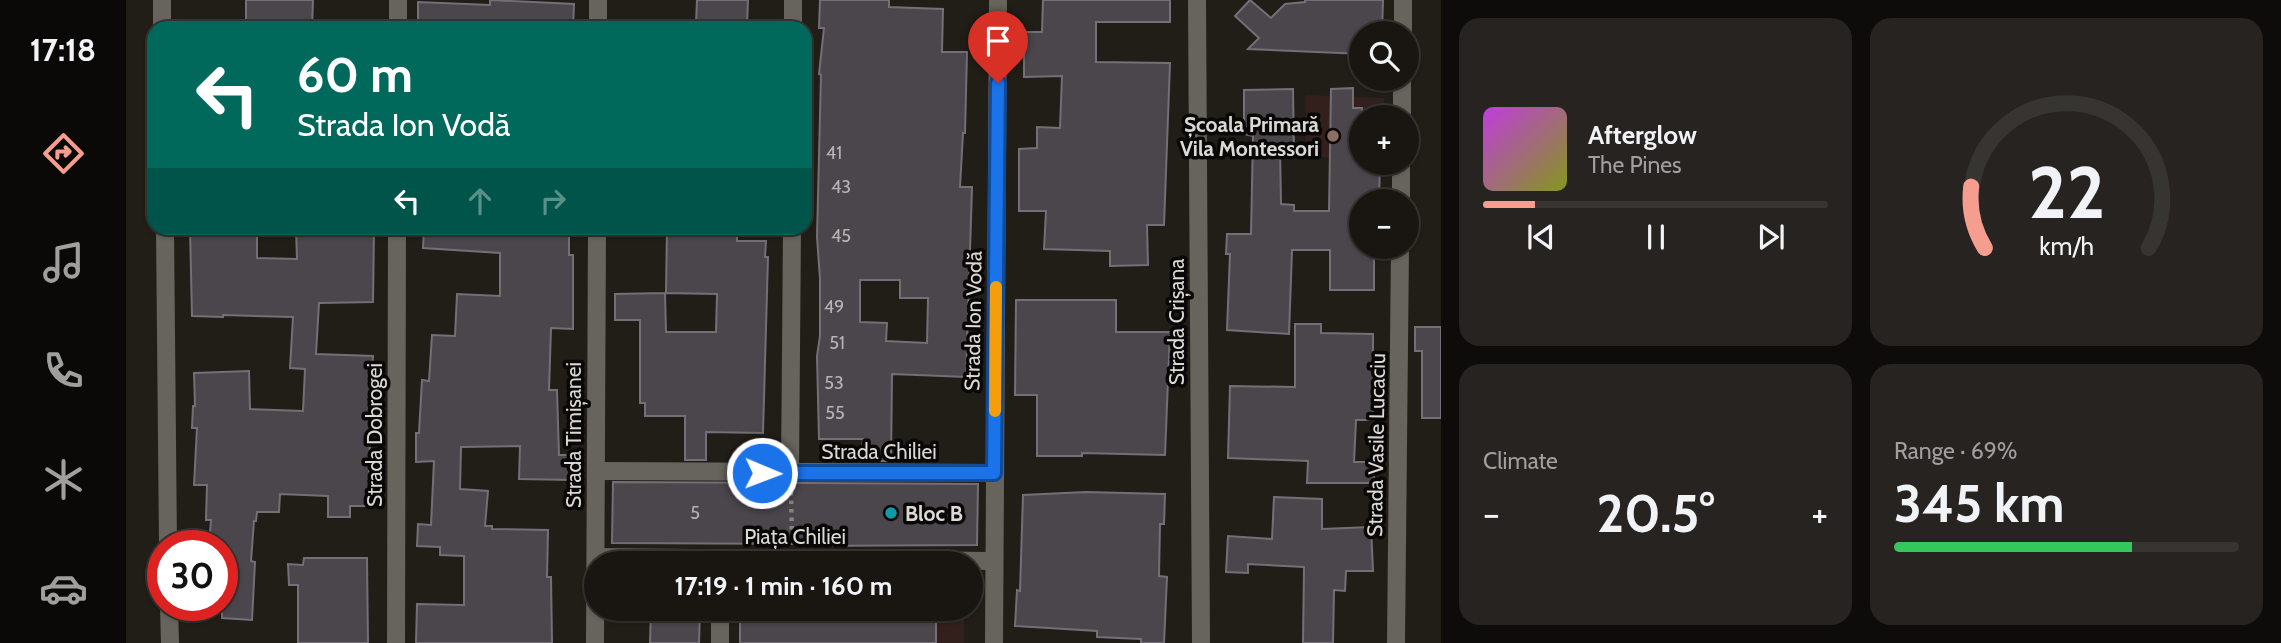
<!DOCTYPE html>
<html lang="en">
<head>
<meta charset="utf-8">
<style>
  :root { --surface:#191612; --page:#262320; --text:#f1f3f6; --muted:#9f9f9f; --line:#373532; --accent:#f59d8e }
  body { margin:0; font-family:Cabin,sans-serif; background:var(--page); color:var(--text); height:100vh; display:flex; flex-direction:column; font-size:26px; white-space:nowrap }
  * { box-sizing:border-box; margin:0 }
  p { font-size:23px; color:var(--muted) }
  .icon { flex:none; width:38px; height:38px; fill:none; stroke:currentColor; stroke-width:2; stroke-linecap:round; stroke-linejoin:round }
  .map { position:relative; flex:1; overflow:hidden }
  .side { display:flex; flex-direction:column; gap:18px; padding:18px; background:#0e0c0a; width:840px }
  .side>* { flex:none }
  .banner { position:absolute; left:21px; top:21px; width:665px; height:214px; border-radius:21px; box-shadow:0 2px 5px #0004,0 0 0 2px var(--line); background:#00695c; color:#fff; overflow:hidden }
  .tools { position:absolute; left:1223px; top:21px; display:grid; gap:14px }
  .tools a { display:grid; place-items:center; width:70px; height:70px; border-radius:50%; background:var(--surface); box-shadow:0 2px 5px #0004,0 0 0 2px var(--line); font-size:35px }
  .speed { position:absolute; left:21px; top:530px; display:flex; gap:14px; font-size:35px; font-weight:700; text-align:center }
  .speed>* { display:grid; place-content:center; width:91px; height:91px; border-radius:50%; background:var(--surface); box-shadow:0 2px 5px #0004,0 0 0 2px var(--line); line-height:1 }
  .speed .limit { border:10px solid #d22; background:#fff; color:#111 }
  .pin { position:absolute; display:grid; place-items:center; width:60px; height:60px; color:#fff; margin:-72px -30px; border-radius:50% 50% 50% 0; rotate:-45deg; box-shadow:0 0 7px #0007 }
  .pin .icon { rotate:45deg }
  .me { position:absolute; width:77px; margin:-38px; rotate:91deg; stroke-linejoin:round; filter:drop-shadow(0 0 5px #0008) }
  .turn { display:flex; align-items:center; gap:24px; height:147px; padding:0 35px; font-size:32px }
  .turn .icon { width:91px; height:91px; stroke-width:2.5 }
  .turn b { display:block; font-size:49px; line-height:60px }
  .lanes { display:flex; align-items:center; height:66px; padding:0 35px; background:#0003; justify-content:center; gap:35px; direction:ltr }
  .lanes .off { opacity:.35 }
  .big { font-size:52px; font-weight:800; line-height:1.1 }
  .side .widget { flex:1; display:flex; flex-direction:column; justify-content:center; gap:10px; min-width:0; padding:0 24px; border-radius:21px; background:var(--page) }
  .side .dial { align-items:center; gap:0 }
  .dial svg { height:182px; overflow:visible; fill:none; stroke:var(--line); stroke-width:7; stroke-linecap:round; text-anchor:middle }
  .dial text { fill:var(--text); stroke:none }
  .song { display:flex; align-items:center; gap:21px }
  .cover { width:84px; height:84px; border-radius:10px; background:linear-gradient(135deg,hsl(290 70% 55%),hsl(70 70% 35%)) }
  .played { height:7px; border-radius:4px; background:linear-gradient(90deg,var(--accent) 15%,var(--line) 15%) }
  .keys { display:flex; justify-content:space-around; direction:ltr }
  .heat { display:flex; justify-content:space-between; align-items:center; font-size:38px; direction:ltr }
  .charge { height:10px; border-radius:5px; background:linear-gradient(90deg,#34c759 69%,var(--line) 0) }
  .side .tiles { flex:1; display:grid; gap:18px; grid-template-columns:repeat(2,1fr) }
  .trip { position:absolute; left:458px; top:551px; width:399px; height:70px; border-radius:35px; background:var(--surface); box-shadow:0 2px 5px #0004,0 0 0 2px var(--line); font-weight:800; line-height:70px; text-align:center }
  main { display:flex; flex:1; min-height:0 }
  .menu { display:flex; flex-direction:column; width:126px; justify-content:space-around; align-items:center; background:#0a0907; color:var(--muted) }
  .menu .icon { width:49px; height:49px }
  .menu .on { color:var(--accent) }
  .menu b { font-size:32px; color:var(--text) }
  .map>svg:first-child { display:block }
</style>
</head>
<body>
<main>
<nav class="menu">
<b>17:18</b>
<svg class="icon on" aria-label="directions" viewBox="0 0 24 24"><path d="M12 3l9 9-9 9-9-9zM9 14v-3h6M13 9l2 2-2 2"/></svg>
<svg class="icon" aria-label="music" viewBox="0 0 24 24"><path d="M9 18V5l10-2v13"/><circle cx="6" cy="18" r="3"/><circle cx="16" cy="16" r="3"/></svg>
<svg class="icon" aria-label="phone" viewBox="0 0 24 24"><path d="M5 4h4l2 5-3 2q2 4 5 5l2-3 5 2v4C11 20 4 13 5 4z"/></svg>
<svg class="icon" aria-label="climate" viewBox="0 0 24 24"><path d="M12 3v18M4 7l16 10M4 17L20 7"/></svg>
<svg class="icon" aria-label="car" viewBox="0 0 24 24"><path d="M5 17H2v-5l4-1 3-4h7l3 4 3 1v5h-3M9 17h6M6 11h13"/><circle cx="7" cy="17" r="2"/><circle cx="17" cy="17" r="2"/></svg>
</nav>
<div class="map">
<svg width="1315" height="643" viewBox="0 0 1315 643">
  <rect width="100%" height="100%" fill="#211e18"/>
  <g fill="#33201d">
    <polygon points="1180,95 1258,98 1258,117 1236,117 1236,163 1257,163 1257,167 1179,154"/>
    <polygon points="662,609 838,609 838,643 649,643"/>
  </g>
  <g fill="#4a464c" stroke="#746f76" stroke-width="2" fill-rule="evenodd">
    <polygon points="120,0 187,0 186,28 120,28"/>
    <polygon points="364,0 448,4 447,28 292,28 292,2 364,5"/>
    <polygon points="571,0 622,0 621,25 570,23"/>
    <path d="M694 0H763V7L817 9 816 52H841L839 133H837L834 187H846L840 377 766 374 765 461H735L737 439H693L691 356 694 336V279L691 237 695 75 693 74 698 28H693ZM734 280H774V298H802L801 343 760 341 761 323 734 322Z"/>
    <polygon points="917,0 1044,0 1044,22 970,22 970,62 1044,63 1038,225 1021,225 1022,265 984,266 984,251 918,249 920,211 893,211 893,149 911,148 911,127 934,128 936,76 898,77 898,32 916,32"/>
    <polygon points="1124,0 1145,18 1159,4 1179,2 1179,0 1257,0 1256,33 1236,33 1236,54 1122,49 1133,38 1109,16"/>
    <polygon points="1227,88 1227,108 1236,108 1236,163 1254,163 1253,201 1236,201 1236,247 1248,247 1248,290 1204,290 1204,250 1166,250 1163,334 1101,330 1104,254 1100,254 1101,234 1125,234 1127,136 1118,134 1118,90 1167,89 1168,152 1154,150 1155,204 1168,205 1168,211 1203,211 1205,89"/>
    <polygon points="64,228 131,228 131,258 171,259 170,231 248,229 247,302 193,303 190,354 247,356 246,379 249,379 243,458 243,506 224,506 224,517 202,517 202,496 154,494 153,512 131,512 130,521 128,521 125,561 129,562 126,620 96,618 96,546 83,546 85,520 80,520 81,485 68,485 71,428 66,428 67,406 69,406 68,373 123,371 124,409 177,411 179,369 164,368 167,317 97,315 97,317 66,316"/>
    <polygon points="298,228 443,228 443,255 447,255 447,329 425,328 423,390 431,390 433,455 447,455 447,480 393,479 394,446 335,447 334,489 362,491 359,526 366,526 366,529 422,530 421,577 425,577 426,643 290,643 291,604 338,605 338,556 314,555 314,547 291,546 292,524 305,525 308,461 290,462 290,433 293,433 296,380 303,381 306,335 329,336 331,294 374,296 374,253 297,248"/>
    <polygon points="541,228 595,228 595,234 611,234 611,241 640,241 639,257 642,257 637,433 580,432 580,460 559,460 559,416 519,416 519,403 514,403 514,320 489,320 489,294 539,293 540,332 590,332 591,294 540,293"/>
    <polygon points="890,300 990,300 990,332 1044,332 1039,455 956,453 956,456 911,456 911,395 889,395"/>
    <polygon points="1169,324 1195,324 1195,333 1247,334 1247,420 1230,420 1228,462 1248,462 1248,483 1181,483 1182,461 1102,458 1104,386 1169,387"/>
    <polygon points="1289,327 1315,327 1315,418 1296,418 1296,351 1289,351"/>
    <polygon points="487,482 852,484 851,545 678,546 678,544 486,543"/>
    <polygon points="960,492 1039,494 1038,524 1034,524 1033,576 1041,577 1038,643 1015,643 1015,639 971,637 971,631 889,626 891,590 894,591 897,495"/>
    <polygon points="1148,497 1196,499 1196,529 1245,527 1247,571 1220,571 1219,591 1208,590 1207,643 1177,643 1178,567 1122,564 1122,573 1100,572 1102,536 1146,539"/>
    <polygon points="178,558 241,558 242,643 172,643 172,585 163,585 162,564 177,565"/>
    <polygon points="525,609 574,609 573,643 524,643"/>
    <polygon points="614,609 646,609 646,614 774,617 774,609 798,609 797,618 810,619 810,643 614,643"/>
  </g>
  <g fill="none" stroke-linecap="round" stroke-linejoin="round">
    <polyline stroke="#86847f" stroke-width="4.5" stroke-dasharray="3.5 5" stroke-linecap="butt" points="665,492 666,540"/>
    <g stroke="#67645d" stroke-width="18">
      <polyline points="36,0 36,28"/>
      <polyline points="1071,0 1075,643"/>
      <polyline points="272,28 272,0"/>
      <polyline points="472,28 472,0"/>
      <polyline points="667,28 667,0"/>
      <polyline points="1277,33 1277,0"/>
      <polyline points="1276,117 1276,79"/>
      <polyline points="1275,201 1275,163"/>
      <polyline points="39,228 42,546"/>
      <polyline points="470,471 868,473"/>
      <polyline points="664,473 666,228"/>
      <polyline points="470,557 868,561"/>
      <polyline points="43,606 44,643"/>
      <polyline points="270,643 271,228"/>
      <polyline points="469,643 471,228"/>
      <polyline points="594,643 594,609"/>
      <polyline points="868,643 872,0"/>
      <polyline points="1270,643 1274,247"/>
    </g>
  </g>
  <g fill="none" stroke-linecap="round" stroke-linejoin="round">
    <defs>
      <polyline id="route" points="636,473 868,473 872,83"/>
    </defs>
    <use href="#route" stroke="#114b97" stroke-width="18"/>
    <use href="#route" stroke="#1a73e8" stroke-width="12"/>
    <polyline stroke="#f59e0b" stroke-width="12" points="869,411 870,287"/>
  </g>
  <circle fill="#8d6e63" stroke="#090806" stroke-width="2.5" cx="1207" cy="136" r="7"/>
  <circle fill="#0f9aa8" stroke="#090806" stroke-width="2.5" cx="765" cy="513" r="7"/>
  <g text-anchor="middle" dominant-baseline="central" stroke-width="7" stroke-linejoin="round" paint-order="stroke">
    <g font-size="18" fill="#b6b4b3">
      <text x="708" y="153">41</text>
      <text x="715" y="187">43</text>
      <text x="715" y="236">45</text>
      <text x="708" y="307">49</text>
      <text x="711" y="343">51</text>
      <text x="708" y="383">53</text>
      <text x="709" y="413">55</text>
      <text x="569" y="513">5</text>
    </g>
    <g font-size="21" font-weight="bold" fill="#dad9d5" stroke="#090806" text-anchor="end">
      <text x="1193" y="124">Școala Primară<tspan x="1193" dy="24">Vila Montessori</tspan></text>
      <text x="779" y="513" text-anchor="start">Bloc B</text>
    </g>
    <g font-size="21" fill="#dad9d5" stroke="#090806">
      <text transform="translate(847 321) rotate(-89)">Strada Ion Vodă</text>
      <text transform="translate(1050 322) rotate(-90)">Strada Crișana</text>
      <text transform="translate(248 435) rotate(-90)">Strada Dobrogei</text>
      <text transform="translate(447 435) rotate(-90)">Strada Timișanei</text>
      <text transform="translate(1250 445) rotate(-89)">Strada Vasile Lucaciu</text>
      <text x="753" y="451">Strada Chiliei</text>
      <text x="669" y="536">Piața Chiliei</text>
    </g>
  </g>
</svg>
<div class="tools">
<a><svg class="icon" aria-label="search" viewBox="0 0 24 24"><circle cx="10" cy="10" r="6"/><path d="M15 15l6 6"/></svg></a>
<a>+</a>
<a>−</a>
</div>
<div class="speed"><div class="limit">30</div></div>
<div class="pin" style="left:872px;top:83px;background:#d93025"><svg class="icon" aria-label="arrive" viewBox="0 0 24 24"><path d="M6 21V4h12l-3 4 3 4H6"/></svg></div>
<svg class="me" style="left:636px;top:473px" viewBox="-20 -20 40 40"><circle r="17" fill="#1a73e8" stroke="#fff" stroke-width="3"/><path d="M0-11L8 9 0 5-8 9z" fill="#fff"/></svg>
<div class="trip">17:19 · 1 min · 160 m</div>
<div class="banner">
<div class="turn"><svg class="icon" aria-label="left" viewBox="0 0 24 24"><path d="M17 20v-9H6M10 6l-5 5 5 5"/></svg><div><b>60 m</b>Strada Ion Vodă</div></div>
<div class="lanes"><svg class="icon" aria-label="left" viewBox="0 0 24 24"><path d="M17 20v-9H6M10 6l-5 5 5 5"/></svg><svg class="icon off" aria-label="ahead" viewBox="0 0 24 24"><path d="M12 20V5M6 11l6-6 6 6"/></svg><svg class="icon off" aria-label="right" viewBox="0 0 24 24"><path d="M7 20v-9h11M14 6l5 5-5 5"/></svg></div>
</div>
</div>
<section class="side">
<div class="tiles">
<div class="widget">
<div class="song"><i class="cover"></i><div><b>Afterglow</b><p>The Pines</p></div></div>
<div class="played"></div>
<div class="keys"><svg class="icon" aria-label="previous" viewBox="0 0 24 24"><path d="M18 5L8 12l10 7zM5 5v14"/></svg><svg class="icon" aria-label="pause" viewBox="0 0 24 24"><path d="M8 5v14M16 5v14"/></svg><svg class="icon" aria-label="next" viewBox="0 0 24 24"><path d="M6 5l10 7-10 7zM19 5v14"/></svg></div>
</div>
<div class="widget dial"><svg viewBox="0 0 100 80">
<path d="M14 69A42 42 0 1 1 86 69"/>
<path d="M14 69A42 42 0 0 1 8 42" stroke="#f59d8e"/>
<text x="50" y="56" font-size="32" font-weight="700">22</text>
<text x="50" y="72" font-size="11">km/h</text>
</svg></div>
<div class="widget"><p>Climate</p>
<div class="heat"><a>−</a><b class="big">20.5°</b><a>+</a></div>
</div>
<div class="widget"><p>Range · 69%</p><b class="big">345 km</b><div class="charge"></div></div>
</div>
</section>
</main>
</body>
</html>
